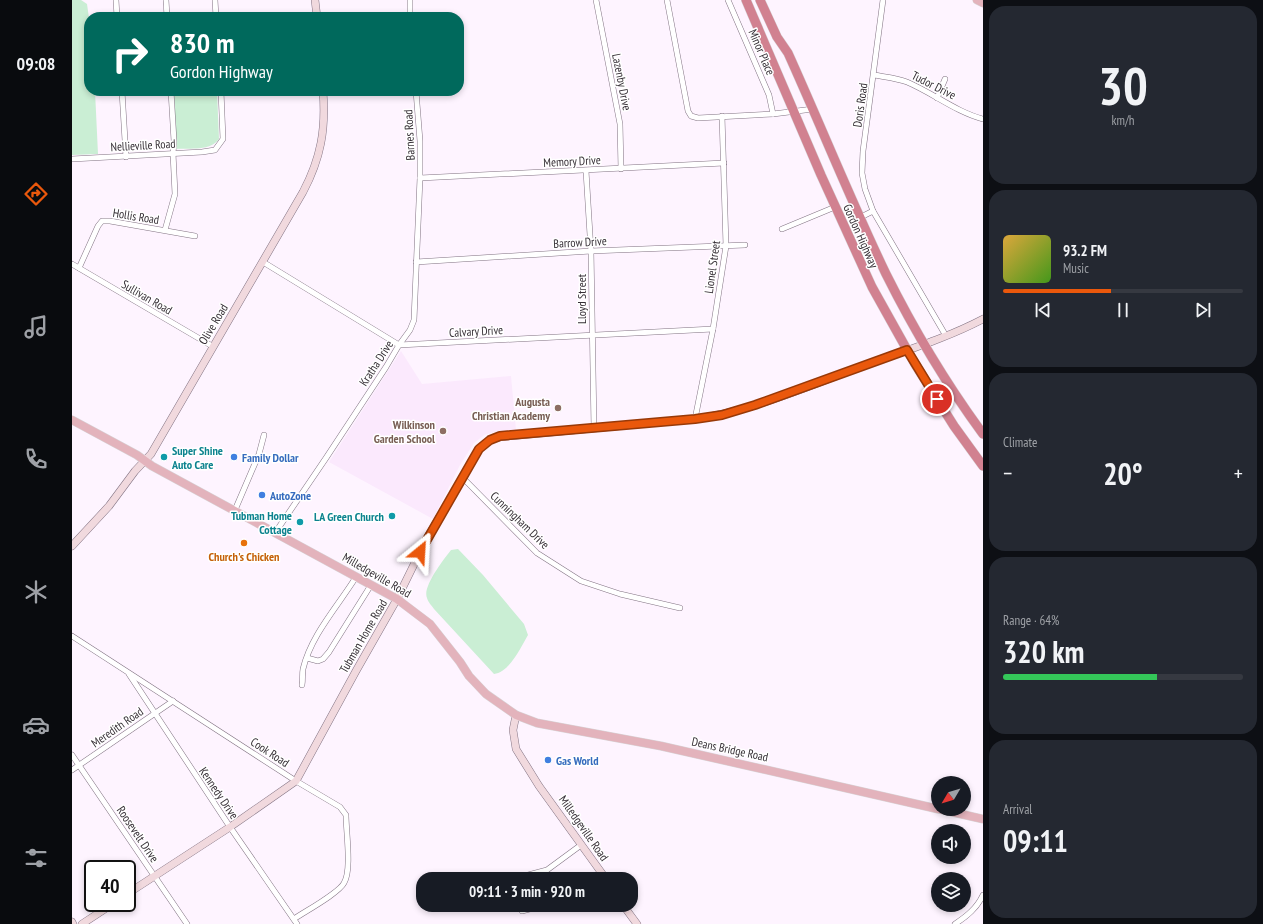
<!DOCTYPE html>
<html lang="en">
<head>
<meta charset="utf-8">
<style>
  :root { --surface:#171b24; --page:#242831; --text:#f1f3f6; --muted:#9ea1a6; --line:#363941; --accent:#ea580c }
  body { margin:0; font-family:"PT Sans Narrow",sans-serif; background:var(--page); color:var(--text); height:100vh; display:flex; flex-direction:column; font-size:15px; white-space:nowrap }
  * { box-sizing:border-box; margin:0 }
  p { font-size:13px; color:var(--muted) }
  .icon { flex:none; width:22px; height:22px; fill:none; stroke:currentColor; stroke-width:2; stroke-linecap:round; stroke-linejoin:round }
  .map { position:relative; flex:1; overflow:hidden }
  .drawer { display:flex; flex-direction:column; gap:6px; padding:6px; background:#0d0f14; width:280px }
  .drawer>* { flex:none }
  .hud { position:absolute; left:12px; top:12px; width:380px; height:84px; border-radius:16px; box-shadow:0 2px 6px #0003; background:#00695c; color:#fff; overflow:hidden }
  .needle { width:26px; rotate:232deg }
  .tools { position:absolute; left:859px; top:776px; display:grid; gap:8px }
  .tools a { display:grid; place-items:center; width:40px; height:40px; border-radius:50%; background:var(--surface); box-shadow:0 2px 6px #0003; font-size:20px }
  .speed { position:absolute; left:12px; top:860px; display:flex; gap:8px; font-size:20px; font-weight:700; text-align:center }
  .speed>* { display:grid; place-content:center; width:52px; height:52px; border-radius:50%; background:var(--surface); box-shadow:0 2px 6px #0003; line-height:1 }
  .speed .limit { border:2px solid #111; border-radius:6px; background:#fff; color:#111 }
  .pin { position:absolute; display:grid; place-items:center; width:34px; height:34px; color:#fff; margin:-17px; border:2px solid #fff; border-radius:50%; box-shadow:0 1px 4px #0007 }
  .me { position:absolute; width:44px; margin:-22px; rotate:27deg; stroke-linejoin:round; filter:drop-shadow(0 0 3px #0008) }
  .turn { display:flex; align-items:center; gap:14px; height:84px; padding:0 20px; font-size:18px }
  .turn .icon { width:52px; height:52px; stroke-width:2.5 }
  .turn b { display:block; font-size:28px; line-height:34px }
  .big { font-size:30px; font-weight:700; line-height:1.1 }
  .drawer .widget { flex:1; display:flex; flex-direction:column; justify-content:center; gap:6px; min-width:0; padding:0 14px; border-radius:16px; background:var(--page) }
  .drawer .dial { align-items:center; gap:0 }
  .dial b { font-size:52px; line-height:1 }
  .song { display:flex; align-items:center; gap:12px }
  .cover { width:48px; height:48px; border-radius:6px; background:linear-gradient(135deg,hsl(40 70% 55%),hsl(100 70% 35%)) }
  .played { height:4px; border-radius:2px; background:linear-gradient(90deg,var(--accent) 45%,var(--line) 45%) }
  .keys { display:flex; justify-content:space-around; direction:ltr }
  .heat { display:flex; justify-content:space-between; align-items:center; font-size:22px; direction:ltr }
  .charge { height:6px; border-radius:3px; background:linear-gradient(90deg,#34c759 64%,var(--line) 0) }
  .trip { position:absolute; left:344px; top:872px; width:222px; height:40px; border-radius:16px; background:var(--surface); box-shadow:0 2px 6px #0003; font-weight:700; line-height:40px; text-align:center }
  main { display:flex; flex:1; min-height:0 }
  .menu { display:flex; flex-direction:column; width:72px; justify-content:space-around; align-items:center; background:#090b0e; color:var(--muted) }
  .menu .icon { width:28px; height:28px }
  .menu .on { color:var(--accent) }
  .menu b { font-size:18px; color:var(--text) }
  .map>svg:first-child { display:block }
</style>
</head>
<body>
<main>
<nav class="menu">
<b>09:08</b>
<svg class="icon on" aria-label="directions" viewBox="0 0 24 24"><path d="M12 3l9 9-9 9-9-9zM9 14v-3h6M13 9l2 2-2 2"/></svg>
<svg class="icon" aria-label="music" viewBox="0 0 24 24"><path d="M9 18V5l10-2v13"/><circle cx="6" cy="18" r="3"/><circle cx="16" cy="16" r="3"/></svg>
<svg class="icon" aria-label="phone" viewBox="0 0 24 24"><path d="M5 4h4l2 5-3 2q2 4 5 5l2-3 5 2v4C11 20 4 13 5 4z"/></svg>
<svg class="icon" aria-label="climate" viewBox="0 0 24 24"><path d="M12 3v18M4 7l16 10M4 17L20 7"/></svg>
<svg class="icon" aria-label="car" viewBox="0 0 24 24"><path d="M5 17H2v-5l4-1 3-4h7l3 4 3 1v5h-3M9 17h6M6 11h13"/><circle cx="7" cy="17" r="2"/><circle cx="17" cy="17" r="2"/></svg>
<svg class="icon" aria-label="filters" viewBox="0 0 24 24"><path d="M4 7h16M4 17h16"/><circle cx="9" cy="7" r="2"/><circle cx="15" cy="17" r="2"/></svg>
</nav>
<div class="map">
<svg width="911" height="924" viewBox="0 0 911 924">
  <rect width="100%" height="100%" fill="#fef4ff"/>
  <polygon fill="#fbe9fd" points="329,351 350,384 439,376 444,430 422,432 412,435 402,443 388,465 361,519 257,462"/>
  <g fill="#caeed4">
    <polygon points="0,0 9,0 15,4 17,18 17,91 23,91 26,154 0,155"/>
    <path d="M102 91H145L147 139C139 151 118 148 104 149Z"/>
    <path d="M386 549 411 575 452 624 456 635C449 647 437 673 422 674L362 609C360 606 356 602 355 598 350 587 372 559 379 550Z"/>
  </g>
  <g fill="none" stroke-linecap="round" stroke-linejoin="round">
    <defs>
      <g id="street">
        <polyline points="44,0 45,17"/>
        <polyline points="94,0 95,17"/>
        <polyline points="143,0 144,17"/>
        <polyline points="524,0 548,124 549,169"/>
        <polyline points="595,0 616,111 619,116 626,118 701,114 741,109"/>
        <polyline points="656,0 697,95 701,114"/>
        <polyline points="811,0 791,151 790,173 793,189 801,211 874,336"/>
        <polyline points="338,17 338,0"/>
        <path d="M802 75C813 77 825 78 835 82 861 93 884 112 911 119"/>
        <polyline points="50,91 54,157"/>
        <polyline points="865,98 873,79"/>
        <polyline points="0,159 130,152 143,150 151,139 149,91"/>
        <polyline points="514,171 519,251 522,428"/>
        <polyline points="348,178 652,163"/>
        <polyline points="789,217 801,211"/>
        <polyline points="710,229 763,207"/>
        <polyline points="93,230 103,194 101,153 102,141 99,91"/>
        <polyline points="191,262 327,345 641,329"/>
        <polyline points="344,262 519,251 673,245"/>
        <polyline points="0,264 140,346"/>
        <polyline points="7,268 26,226 30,221 38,221 123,236"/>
        <polyline points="623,419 641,329 654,246 650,116"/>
        <polyline points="391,478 465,553 509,581 548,594 608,608"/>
        <polyline points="163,510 187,454 192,435"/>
        <polyline points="203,533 254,458 314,367 327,345 338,330 342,320 348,178 348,141 344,91"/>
        <path d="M0 636 224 781 268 807 274 815C274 832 280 870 272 883 267 893 232 912 222 919"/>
        <polyline points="235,658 246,661 251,659 257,652 299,585"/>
        <polyline points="57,674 158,827 225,924"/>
        <path d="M230 685C231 680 230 674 231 669 239 635 266 606 284 577"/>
        <polyline points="0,755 115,924"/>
        <polyline points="0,770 101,701"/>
        <polyline points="441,879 475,870 509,845"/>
        <polyline points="450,911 473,905"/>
        <path d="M883 924C895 916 905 908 911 895"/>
      </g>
      <g id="secondary">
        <polyline points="243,0 245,17"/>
        <path d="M0 546 37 506 63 471 79 454 231 192C249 158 254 129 251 91"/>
        <polyline points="444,715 441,730 444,749 467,786 534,879"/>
        <path d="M55 894 158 827 224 781 284 671 325 599 355 538 391 478 400 461 407 449 418 440 428 437 623 419C680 411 733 387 786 368 828 352 871 340 911 319"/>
        <polyline points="551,905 565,924"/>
        <polyline points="0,922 1,924"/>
        <polyline points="10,924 42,903"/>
      </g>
      <g id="primary">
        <polyline points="905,0 911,3"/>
        <polyline points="0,420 65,455 80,466 325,599 358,624 388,662 397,676 414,694 444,715 465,723 589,746 866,809"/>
        <polyline points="867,809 911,819"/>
      </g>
      <g id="highway">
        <polyline points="674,0 749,175 800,287 843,364 882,426 911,466"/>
        <path d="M688 0 705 37 716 53C749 126 779 201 814 274 841 328 875 385 911 434"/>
      </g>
    </defs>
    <use href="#street" stroke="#827383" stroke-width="6"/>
    <use href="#secondary" stroke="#827383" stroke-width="8"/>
    <use href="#primary" stroke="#d7d5d7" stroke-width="9"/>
    <use href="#highway" stroke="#d7d5d7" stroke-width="10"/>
    <use href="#street" stroke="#fff" stroke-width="5"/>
    <use href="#secondary" stroke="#f1d9de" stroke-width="7"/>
    <use href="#primary" stroke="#e3b3bc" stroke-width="8"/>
    <use href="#highway" stroke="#d18190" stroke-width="9"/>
  </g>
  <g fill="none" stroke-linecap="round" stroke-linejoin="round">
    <defs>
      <polyline id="route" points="348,552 407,449 418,440 428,436 623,419 650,415 683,405 835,350 865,399"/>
    </defs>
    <use href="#route" stroke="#983908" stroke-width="10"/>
    <use href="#route" stroke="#ea580c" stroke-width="7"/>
  </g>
  <g fill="#8d6e63" stroke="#fff" stroke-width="1.5">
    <circle cx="486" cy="408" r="4"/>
    <circle cx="371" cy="431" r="4"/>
  </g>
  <g fill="#0f9aa8" stroke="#fff" stroke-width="1.5">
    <circle cx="92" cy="457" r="4"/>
    <circle cx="320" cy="516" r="4"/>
    <circle cx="228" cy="522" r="4"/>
  </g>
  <g fill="#3f7fe0" stroke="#fff" stroke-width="1.5">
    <circle cx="162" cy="457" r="4"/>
    <circle cx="190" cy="495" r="4"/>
    <circle cx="476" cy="760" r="4"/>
  </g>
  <circle fill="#e8710a" stroke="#fff" stroke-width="1.5" cx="172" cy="543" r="4"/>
  <g text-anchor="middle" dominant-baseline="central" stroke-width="3" stroke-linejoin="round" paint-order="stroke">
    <g font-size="12" fill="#362f36" stroke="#fff">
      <text transform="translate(690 52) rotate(67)">Minor Place</text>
      <text transform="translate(550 82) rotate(79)">Lazenby Drive</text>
      <text transform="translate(862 85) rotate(27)">Tudor Drive</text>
      <text transform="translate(788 105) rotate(-82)">Doris Road</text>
      <text transform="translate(337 135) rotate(-93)">Barnes Road</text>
      <text transform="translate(71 145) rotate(-3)">Nellieville Road</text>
      <text transform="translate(500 161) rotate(-3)">Memory Drive</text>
      <text transform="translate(64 216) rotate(9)">Hollis Road</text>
      <text transform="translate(789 236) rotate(66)">Gordon Highway</text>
      <text transform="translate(508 242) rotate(-3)">Barrow Drive</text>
      <text transform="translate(640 267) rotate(-82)">Lionel Street</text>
      <text transform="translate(75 297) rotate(30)">Sullivan Road</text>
      <text transform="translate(509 299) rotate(-90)">Lloyd Street</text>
      <text transform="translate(141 324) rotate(-59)">Olive Road</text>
      <text transform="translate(404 331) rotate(-3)">Calvary Drive</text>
      <text transform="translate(304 363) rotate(-57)">Kratha Drive</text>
      <text transform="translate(448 520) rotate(44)">Cunningham Drive</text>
      <text transform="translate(305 575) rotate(30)">Milledgeville Road</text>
      <text transform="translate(291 636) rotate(-60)">Tubman Home Road</text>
      <text transform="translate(45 727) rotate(-35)">Meredith Road</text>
      <text transform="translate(658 749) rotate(12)">Deans Bridge Road</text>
      <text transform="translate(198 752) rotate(33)">Cook Road</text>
      <text transform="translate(147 793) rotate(56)">Kennedy Drive</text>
      <text transform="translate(512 828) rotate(55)">Milledgeville Road</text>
      <text transform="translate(66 834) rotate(56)">Roosevelt Drive</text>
    </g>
    <g font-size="12" font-weight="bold" fill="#785e54" stroke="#fff" text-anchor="end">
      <text x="478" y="401">Augusta<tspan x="478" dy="14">Christian Academy</tspan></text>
      <text x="363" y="424">Wilkinson<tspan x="363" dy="14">Garden School</tspan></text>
    </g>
    <g font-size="12" font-weight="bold" fill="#0d838f" stroke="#fff" text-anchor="end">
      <text x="100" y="450" text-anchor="start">Super Shine<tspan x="100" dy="14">Auto Care</tspan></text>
      <text x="220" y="515">Tubman Home<tspan x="220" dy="14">Cottage</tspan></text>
      <text x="312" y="516">LA Green Church</text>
    </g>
    <g font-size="12" font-weight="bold" fill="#366cbe" stroke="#fff" text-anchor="start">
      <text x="170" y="457">Family Dollar</text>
      <text x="198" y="495">AutoZone</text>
      <text x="484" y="760">Gas World</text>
    </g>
    <g font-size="12" font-weight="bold" fill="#c56008" stroke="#fff">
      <text x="172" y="556">Church's Chicken</text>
    </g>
  </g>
</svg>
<div class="tools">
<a><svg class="needle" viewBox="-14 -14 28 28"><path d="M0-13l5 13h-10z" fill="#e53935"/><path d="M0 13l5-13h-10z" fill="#9ea1a6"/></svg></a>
<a><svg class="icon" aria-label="sound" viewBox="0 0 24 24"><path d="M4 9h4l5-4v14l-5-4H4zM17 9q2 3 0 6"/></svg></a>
<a><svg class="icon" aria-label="layers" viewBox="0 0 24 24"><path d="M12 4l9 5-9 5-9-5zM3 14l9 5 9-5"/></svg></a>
</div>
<div class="speed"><div class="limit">40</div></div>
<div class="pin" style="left:865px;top:399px;background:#d93025"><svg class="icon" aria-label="arrive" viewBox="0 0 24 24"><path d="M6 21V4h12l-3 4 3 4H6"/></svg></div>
<svg class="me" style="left:348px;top:552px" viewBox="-20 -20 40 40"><path d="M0-17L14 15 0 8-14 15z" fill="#ea580c" stroke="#fff" stroke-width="4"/></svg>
<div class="trip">09:11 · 3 min · 920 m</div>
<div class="hud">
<div class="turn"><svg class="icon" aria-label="right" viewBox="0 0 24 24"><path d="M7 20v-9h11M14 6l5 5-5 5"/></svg><div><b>830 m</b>Gordon Highway</div></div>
</div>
</div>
<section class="drawer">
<div class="widget dial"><b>30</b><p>km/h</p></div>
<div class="widget">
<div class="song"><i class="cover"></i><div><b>93.2 FM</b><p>Music</p></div></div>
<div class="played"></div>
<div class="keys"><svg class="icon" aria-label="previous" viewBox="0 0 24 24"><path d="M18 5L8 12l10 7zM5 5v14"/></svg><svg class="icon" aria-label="pause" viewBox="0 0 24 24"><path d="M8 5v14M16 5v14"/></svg><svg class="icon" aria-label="next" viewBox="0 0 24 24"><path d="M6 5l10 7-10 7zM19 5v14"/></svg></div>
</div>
<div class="widget"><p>Climate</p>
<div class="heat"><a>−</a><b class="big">20°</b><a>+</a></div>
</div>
<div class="widget"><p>Range · 64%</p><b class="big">320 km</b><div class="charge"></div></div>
<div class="widget"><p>Arrival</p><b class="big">09:11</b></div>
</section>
</main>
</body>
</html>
